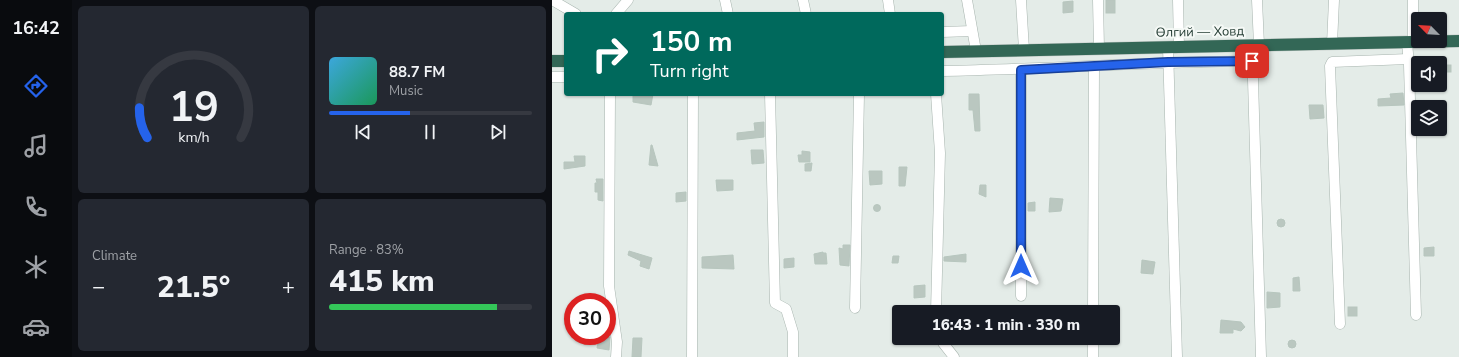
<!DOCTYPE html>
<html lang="en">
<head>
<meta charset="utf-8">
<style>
  :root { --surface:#171b24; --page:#242831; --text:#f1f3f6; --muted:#9ea1a6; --line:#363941; --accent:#2563eb }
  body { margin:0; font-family:"Nunito Sans",sans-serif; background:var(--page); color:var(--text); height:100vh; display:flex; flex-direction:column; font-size:15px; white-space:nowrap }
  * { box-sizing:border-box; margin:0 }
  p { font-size:13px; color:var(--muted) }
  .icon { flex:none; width:22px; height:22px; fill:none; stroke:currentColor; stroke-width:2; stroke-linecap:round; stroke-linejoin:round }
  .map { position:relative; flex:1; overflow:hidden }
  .details { display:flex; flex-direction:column; gap:6px; padding:6px; background:#0d0f14; width:480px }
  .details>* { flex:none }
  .banner { position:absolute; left:12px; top:12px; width:380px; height:84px; border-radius:4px; box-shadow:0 1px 3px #0004; background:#00695c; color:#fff; overflow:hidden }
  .needle { width:26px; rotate:294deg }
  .controls { position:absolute; left:859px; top:12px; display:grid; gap:8px }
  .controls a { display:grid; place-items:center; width:36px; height:36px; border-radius:4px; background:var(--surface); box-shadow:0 1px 3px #0004; font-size:20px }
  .speed { position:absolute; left:12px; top:293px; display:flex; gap:8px; font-size:20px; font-weight:700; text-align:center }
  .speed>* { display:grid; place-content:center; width:52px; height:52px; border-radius:50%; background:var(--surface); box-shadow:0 1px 3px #0004; line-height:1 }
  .speed .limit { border:6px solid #d22; background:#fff; color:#111 }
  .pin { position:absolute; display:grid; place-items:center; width:34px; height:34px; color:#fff; margin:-17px; border-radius:8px; box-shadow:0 2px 6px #0006 }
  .me { position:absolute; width:44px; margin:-22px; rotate:0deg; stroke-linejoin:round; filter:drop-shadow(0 0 3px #0008) }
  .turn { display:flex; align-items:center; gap:14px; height:84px; padding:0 20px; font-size:18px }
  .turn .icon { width:52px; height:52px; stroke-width:2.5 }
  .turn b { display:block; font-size:28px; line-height:34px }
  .big { font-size:30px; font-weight:800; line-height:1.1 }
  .details .card { flex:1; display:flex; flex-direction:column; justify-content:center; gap:6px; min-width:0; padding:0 14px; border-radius:6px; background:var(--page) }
  .details .dial { align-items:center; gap:0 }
  .dial svg { height:104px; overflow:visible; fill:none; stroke:var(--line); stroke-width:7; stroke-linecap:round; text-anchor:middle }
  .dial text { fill:var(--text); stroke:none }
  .song { display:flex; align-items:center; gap:12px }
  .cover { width:48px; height:48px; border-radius:6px; background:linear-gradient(135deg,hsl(200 70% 55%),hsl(150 70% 35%)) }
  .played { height:4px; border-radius:2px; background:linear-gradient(90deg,var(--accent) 40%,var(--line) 40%) }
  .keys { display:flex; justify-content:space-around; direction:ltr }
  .heat { display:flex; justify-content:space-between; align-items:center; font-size:22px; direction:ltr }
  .charge { height:6px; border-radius:3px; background:linear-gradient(90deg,#34c759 83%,var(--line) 0) }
  .details .tiles { flex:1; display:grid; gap:6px; grid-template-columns:repeat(2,1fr) }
  .trip { position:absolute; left:340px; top:305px; width:228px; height:40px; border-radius:4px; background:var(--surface); box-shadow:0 1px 3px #0004; font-weight:800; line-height:40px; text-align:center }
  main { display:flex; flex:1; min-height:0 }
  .tabs { display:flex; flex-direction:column; width:72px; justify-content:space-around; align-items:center; background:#090b0e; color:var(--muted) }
  .tabs .icon { width:28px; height:28px }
  .tabs .on { color:var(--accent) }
  .tabs b { font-size:18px; color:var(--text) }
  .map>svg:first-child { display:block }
</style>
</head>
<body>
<main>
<nav class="tabs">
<b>16:42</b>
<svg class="icon on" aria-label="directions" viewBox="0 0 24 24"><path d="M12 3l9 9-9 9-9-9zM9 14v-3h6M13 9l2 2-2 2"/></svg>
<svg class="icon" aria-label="music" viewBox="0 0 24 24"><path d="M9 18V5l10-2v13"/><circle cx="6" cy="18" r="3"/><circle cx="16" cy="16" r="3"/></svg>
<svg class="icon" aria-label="phone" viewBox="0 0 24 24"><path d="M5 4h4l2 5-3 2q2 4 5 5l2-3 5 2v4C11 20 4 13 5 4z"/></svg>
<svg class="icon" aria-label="climate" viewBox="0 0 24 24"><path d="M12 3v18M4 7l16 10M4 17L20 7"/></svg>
<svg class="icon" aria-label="car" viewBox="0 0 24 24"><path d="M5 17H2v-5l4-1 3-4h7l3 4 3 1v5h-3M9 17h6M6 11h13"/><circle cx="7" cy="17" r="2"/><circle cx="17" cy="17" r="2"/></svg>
</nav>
<section class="details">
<div class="tiles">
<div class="card dial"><svg viewBox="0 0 100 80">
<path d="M14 69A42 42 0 1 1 86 69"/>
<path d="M14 69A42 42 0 0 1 8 46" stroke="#2563eb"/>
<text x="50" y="56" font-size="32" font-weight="700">19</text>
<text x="50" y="72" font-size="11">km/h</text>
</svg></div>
<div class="card">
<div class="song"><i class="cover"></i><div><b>88.7 FM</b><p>Music</p></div></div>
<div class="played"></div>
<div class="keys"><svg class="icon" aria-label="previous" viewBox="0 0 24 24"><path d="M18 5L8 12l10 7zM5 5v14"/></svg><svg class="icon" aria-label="pause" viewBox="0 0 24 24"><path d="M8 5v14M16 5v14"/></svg><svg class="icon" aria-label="next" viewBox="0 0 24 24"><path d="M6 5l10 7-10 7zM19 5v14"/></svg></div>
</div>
<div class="card"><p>Climate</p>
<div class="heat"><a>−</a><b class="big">21.5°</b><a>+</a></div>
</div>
<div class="card"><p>Range · 83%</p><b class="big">415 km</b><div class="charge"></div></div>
</div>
</section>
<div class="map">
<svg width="907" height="357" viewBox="0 0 907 357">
  <rect width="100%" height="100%" fill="#e4ece8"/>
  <g fill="#bac7c0" stroke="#b7c6be">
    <rect x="554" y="0" width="9" height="13"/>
    <polygon points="521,1 521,12 511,13 511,2"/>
    <rect x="888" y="65" width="11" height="7"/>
    <polygon points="851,93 852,105 826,106 826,99 839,98 838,94"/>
    <polygon points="81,94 101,94 99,105 81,102"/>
    <polygon points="417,94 427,94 428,131 423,131 421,110 417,110"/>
    <polygon points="757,105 771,105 772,118 758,119"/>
    <polygon points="212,122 212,137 185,140 185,133 203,131 202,123"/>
    <polygon points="99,145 100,145 106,166 97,165"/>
    <polygon points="199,150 211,150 212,163 200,164"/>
    <polygon points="250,151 258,152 258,162 247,162 246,155 250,155"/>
    <polygon points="22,156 33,156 33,166 12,169 12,162 23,162"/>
    <polygon points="260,163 259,171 253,171 253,164"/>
    <polygon points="347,167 355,167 353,186 347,186"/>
    <polygon points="317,171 330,171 330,184 318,185"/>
    <polygon points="44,179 51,179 51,201 46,200 46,192 43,192 43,183 45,183"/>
    <polygon points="164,180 181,180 181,190 165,191"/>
    <polygon points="428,185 434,185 434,197 427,194"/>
    <polygon points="134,192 134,201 124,202 124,193"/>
    <polygon points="498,198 511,199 509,211 497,212"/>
    <polygon points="483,202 483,211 476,211 476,203"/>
    <circle cx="325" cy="208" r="3.5"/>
    <circle cx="729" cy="223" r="4"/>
    <polygon points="291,245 298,245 297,266 288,265 287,248 291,249"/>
    <polygon points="882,247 882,256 872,256 872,248"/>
    <polygon points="77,251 100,258 97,269 88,266 89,261 76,255"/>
    <polygon points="271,252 271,253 274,253 275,264 263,264 262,254"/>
    <polygon points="414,254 414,262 392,261 392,257"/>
    <polygon points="181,255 182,269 150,268 150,257"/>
    <polygon points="341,256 347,256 346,263 340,263"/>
    <polygon points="242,258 242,267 232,268 232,259"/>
    <polygon points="590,260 603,262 601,274 589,273"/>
    <polygon points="747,277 748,291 741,291 741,278"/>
    <polygon points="373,285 373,297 362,298 362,286"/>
    <polygon points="715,292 728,293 728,307 715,308"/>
    <rect x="796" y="307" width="9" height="9"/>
    <polygon points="669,320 689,322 693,327 689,331 681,329 681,333 668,333"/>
    <polygon points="47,336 58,337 57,350 45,348"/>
    <polygon points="81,338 90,338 89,357 80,357"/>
    <circle cx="740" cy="344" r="4"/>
  </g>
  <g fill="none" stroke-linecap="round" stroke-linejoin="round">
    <defs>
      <g id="street">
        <polyline points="0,0 24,14"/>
        <polyline points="173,0 176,14"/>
        <polyline points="251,0 254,14"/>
        <polyline points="336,0 338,14"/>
        <polyline points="415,0 424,51"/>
        <polyline points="469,0 472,50"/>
        <polyline points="546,0 547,48"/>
        <polyline points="626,0 627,46"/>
        <polyline points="705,0 707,45"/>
        <polyline points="861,0 861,42"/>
        <polyline points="64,14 76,0"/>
        <polyline points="390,32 420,31"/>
        <polyline points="855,42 857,65 864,315"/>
        <polyline points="780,44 782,0"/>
        <polyline points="700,45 709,357"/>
        <polyline points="616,47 625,357"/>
        <path d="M390 71C494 69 597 62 700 61"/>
        <polyline points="0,77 14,77"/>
        <polyline points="58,94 57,286 65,342 64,357"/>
        <polyline points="218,94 223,303 234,309 241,332 241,357"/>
        <polyline points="469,296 469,70"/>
        <polyline points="303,308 307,94"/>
        <polyline points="384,312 388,153 384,94"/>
        <polyline points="541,312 542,66"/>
        <polyline points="788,324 778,66 780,62 856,59"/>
        <polyline points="390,338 391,343 402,357"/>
        <polyline points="140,357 141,94"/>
        <polyline points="541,357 541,338"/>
      </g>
      <g id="highway">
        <polyline points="390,52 907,41"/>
        <polyline points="0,61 14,61"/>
      </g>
    </defs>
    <use href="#street" stroke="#a7b4ae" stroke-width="11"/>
    <use href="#highway" stroke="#c2c9c6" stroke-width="13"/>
    <use href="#street" stroke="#fff" stroke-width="10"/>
    <use href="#highway" stroke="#336756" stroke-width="12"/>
  </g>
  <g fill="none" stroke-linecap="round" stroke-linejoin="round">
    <defs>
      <polyline id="route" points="469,266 469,70 616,62 700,61"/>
    </defs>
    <use href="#route" stroke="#184099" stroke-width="10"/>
    <use href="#route" stroke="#2563eb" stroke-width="7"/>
  </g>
  <g text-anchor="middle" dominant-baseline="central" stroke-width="4" stroke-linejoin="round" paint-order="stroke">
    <g font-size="13" fill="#253d34" stroke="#f5f9f6">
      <text transform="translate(648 32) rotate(-1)">Өлгий — Ховд</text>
    </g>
  </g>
</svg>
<div class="controls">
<a><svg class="needle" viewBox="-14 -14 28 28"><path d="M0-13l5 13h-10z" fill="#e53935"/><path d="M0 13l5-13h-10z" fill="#9ea1a6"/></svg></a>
<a><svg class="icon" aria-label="sound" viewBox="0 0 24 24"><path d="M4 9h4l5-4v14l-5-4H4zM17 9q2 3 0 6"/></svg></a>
<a><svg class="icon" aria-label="layers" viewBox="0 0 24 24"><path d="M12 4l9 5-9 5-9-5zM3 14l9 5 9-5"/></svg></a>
</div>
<div class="speed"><div class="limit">30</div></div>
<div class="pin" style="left:700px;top:61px;background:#d93025"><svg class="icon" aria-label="arrive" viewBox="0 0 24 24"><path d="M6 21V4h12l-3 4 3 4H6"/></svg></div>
<svg class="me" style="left:469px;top:266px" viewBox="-20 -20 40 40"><path d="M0-17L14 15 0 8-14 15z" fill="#2563eb" stroke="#fff" stroke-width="4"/></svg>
<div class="trip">16:43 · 1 min · 330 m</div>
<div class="banner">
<div class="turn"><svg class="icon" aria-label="right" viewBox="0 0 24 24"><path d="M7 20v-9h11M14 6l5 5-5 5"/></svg><div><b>150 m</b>Turn right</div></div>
</div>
</div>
</main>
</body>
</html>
